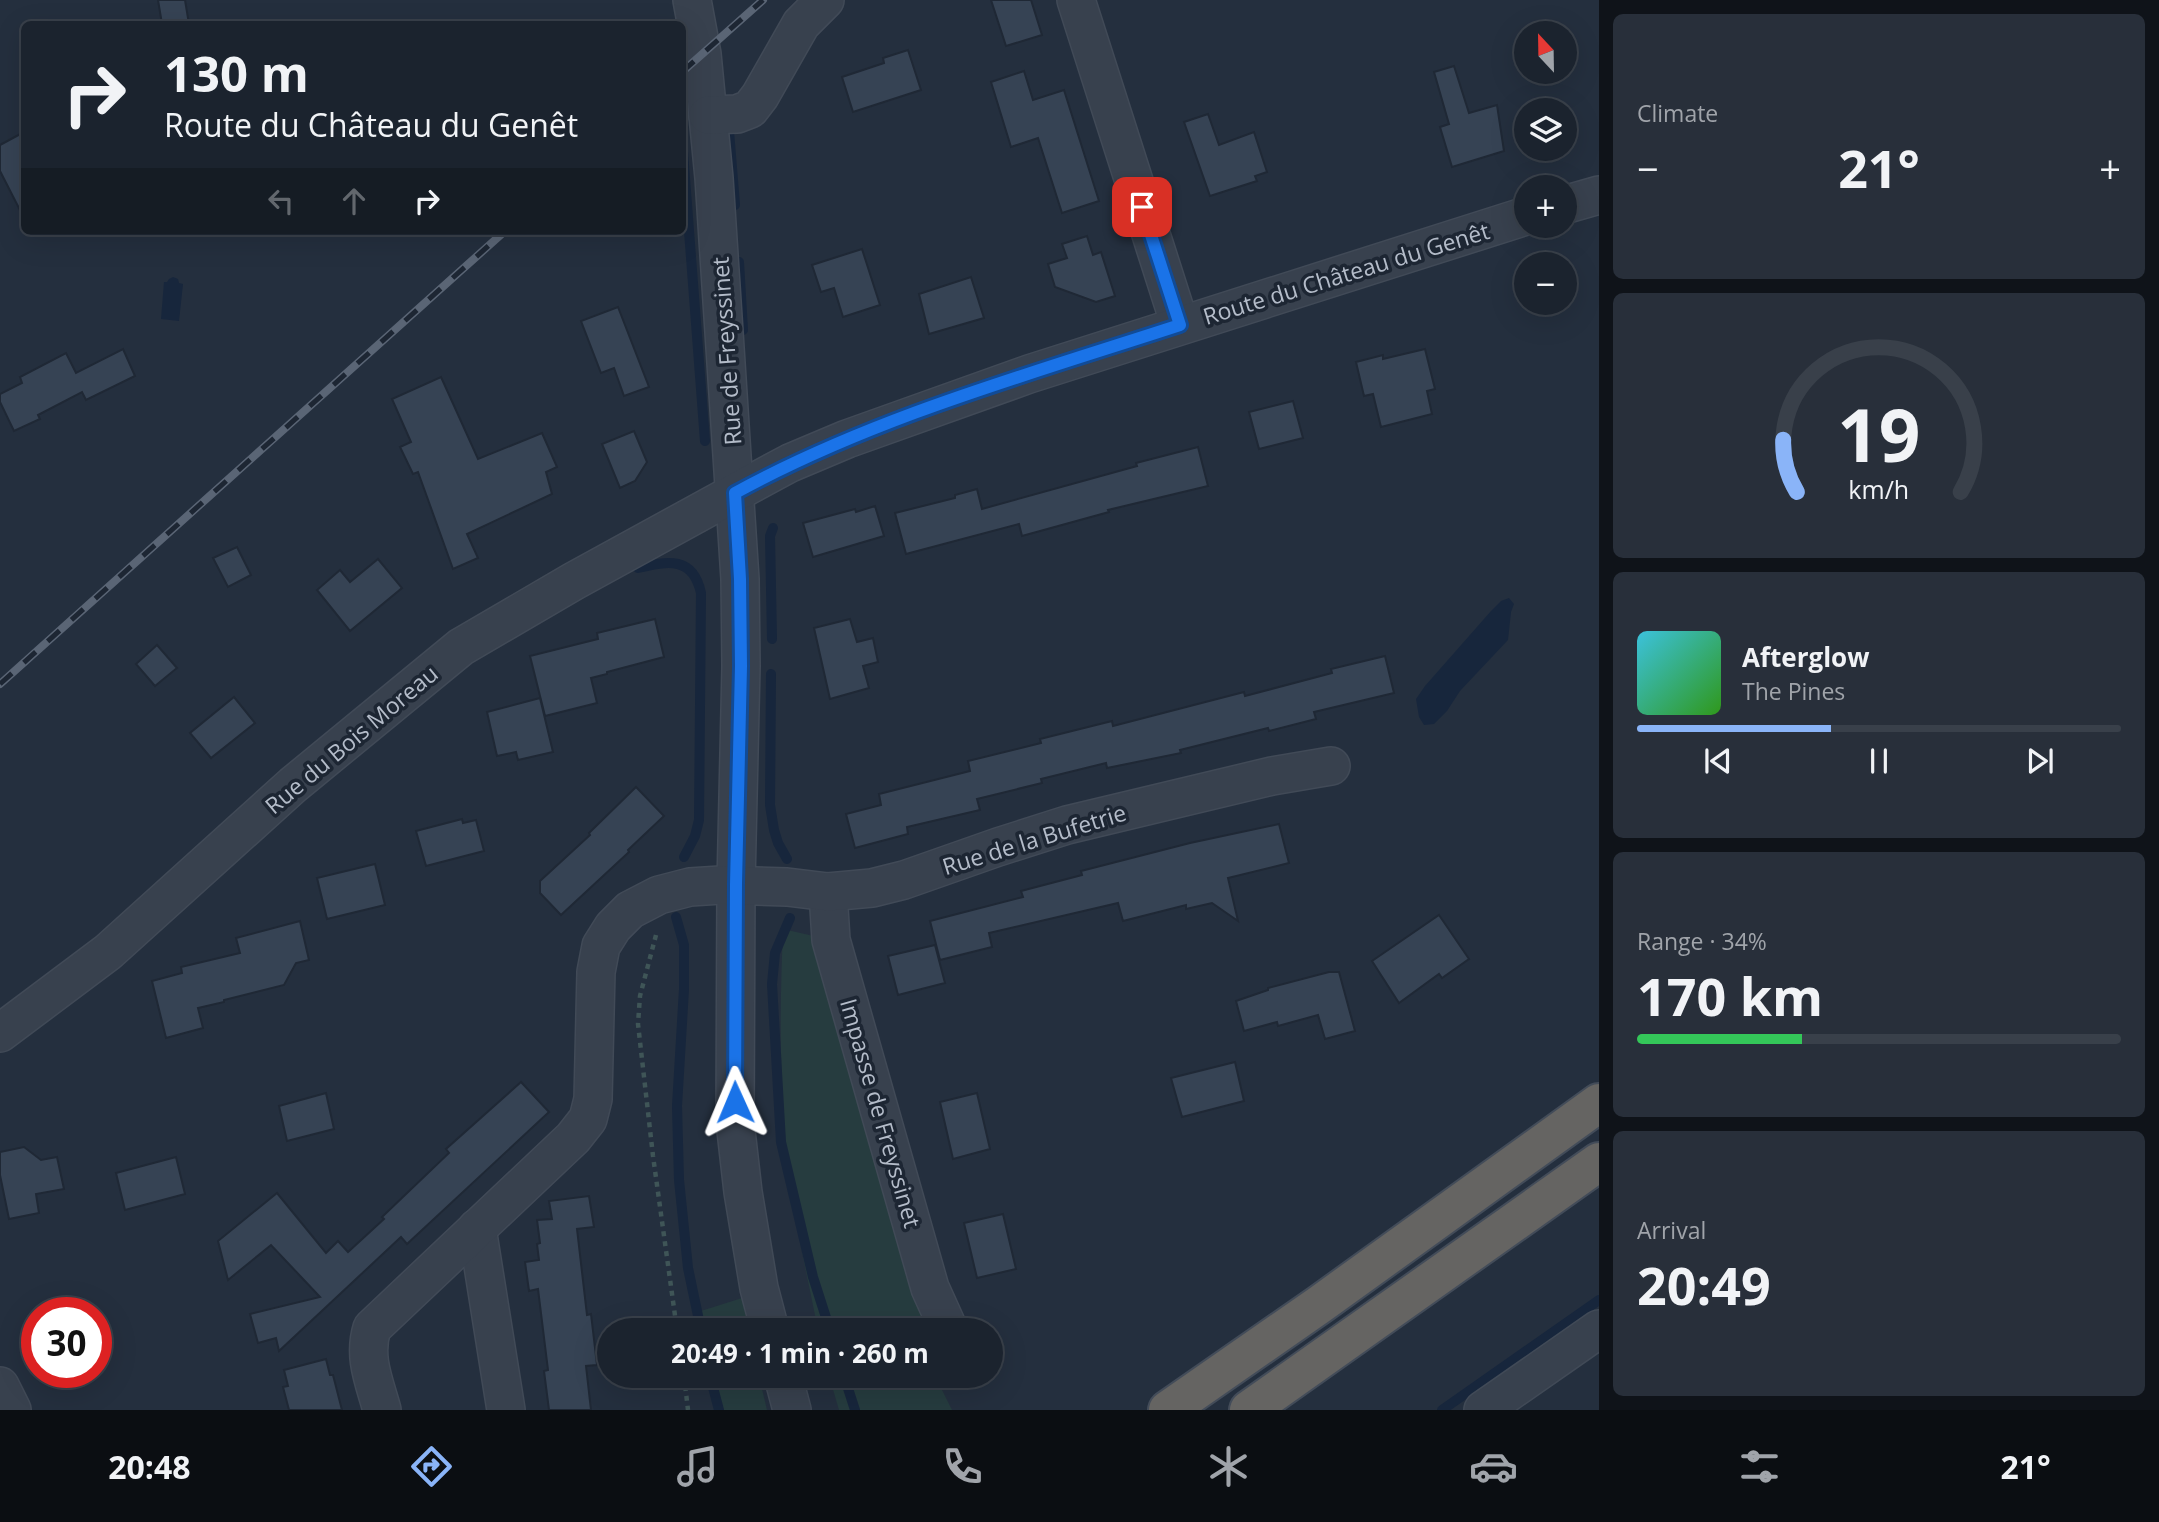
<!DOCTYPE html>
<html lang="en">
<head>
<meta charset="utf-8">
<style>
  :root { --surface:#1b232e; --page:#282f3a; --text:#f1f3f6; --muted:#a0a4aa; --line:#39404a; --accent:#8ab4f8 }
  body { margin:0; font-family:"Open Sans",sans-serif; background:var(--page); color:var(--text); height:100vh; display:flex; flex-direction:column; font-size:26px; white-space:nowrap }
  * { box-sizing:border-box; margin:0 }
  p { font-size:23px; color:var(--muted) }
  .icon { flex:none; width:38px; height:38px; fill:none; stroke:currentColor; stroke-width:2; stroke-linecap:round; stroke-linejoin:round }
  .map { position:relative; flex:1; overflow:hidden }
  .panel { display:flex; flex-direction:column; gap:14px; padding:14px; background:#0f1319; width:560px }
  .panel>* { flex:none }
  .hud { position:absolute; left:21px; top:21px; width:665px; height:214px; border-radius:10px; box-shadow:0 7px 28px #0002,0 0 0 2px var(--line); background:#1b232e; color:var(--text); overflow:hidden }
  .needle { width:46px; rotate:338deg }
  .fabs { position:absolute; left:1514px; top:21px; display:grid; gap:14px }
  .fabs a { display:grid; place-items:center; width:63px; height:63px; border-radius:50%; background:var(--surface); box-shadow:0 7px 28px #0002,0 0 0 2px var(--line); font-size:35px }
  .speed { position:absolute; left:21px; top:1297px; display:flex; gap:14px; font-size:35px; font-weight:700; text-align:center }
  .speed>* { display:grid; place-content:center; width:91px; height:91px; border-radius:50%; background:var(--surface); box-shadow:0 7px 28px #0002,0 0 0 2px var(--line); line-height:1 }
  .speed .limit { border:10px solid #d22; background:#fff; color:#111 }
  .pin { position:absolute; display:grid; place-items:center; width:60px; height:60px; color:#fff; margin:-30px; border-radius:14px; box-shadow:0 4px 10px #0006 }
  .me { position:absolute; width:77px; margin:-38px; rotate:359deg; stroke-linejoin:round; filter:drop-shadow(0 0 5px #0008) }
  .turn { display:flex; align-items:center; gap:24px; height:147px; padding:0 28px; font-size:32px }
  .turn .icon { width:91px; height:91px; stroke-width:2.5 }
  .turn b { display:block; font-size:49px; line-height:60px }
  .lanes { display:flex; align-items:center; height:66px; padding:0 28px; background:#0003; justify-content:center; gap:35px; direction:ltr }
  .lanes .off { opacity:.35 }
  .big { font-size:52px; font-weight:700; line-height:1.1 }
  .panel .card { flex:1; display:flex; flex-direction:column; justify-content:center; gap:10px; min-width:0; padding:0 24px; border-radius:10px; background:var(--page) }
  .panel .dial { align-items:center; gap:0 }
  .dial svg { height:182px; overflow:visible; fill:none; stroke:var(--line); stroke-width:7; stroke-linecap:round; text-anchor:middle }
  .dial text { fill:var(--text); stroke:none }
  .song { display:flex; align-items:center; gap:21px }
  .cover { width:84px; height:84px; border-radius:10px; background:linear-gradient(135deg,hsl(190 70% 55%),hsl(110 70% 35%)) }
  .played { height:7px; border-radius:4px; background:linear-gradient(90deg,var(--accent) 40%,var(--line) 40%) }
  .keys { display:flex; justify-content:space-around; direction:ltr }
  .heat { display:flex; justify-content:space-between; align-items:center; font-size:38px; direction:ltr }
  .charge { height:10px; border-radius:5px; background:linear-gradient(90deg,#34c759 34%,var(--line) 0) }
  .trip { position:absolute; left:597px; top:1318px; width:406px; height:70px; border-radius:35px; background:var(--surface); box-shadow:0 7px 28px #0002,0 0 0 2px var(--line); font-weight:700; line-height:70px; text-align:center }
  .tab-bar { display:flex; height:112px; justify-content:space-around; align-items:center; background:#0b0e12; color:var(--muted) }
  .tab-bar .icon { width:49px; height:49px }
  .tab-bar .active { color:var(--accent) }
  .tab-bar b { font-size:32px; color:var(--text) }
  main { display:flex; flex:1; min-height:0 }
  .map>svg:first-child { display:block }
</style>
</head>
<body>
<main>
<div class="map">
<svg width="1599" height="1410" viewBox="0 0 1599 1410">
  <rect width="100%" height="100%" fill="#242f3e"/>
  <g fill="#263c3f">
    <path d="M783 929 831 940 930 1330H818C810 1290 801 1249 794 1209 779 1116 779 1022 783 929Z"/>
    <polygon points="742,1298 749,1330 705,1330 701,1311"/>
    <polygon points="715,1376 759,1376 767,1410 722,1410"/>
    <polygon points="829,1376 935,1376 952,1410 839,1410"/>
  </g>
  <g fill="#17263c">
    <polygon points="173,277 178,279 179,283 183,284 179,321 161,319 164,282 167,282 169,279"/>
    <polygon points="1509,598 1514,604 1511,612 1508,640 1460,691 1447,711 1434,724 1424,725 1419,717 1416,699 1425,686 1491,611 1501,601"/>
  </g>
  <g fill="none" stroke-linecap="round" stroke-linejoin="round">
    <g stroke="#17263c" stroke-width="10">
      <polyline points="729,131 735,205"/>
      <polyline points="682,139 705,441"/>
      <polyline points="739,262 743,330"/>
      <path d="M638 568C668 561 693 556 701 593L699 820 695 836 684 857"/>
      <polyline points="772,639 770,536 773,528"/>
      <polyline points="771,674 770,805 774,830 778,843 787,859"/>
      <polyline points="676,917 684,945 684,989 677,1106 679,1180 688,1268 701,1330"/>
      <polyline points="790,918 775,953 772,984 781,1142 813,1277 830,1330"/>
      <polyline points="710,1376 719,1410"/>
      <polyline points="844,1376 855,1410"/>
      <polyline points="1442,1410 1599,1300"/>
    </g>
  </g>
  <g fill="#364354" stroke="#1f2835" stroke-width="2">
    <polygon points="158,0 185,0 189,24 162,24"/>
    <polygon points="991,0 1031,0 1042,35 1006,46"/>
    <polygon points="908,50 921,90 853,112 842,77 884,63 883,58"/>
    <polygon points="1454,66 1469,113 1497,105 1504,151 1452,167 1440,127 1449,124 1434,72"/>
    <polygon points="1024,71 1033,100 1064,90 1099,201 1062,213 1038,138 1011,147 991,82"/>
    <polygon points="1208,114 1219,145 1254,132 1267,172 1255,176 1257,181 1210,196 1184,122"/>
    <polygon points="24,132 24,218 0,171 0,145"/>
    <polygon points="1087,236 1093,255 1101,252 1115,296 1096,302 1055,287 1048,264 1067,258 1062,244"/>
    <polygon points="862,249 880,305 843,317 834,288 821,292 812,265"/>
    <polygon points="971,277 984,318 929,334 919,294"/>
    <polygon points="618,307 649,387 624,396 614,368 601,373 581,321"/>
    <polygon points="123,349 135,376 86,400 82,392 38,415 40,419 14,431 0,402 0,394 22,383 20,377 66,353 76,373"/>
    <polygon points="1425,349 1435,389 1427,391 1432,414 1381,427 1373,394 1364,396 1356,362 1383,355 1383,359"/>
    <polygon points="441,377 478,459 542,433 557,467 546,472 552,494 467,534 478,558 453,569 418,472 413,474 400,447 411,442 392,399"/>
    <polygon points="1293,401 1303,438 1259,449 1249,412"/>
    <polygon points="634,431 647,462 635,481 620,488 602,444"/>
    <polygon points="1198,447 1208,486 1108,510 1109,512 1022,536 1019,524 906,554 895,513 955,498 955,495 977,489 982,509 1137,466 1136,463"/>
    <polygon points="875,506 884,536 813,557 803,523 855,509 856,512"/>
    <polygon points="237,547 251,575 228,587 213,558"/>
    <polygon points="378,559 402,588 350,631 317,590 340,570 350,582"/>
    <polygon points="655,619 664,657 607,672 607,674 591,678 597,703 545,716 530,656 598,639 597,633"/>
    <polygon points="850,619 857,642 873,638 878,662 863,666 869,688 830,699 814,628"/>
    <polygon points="157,645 177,668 155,686 136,664"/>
    <polygon points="1385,656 1394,693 1314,712 1316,719 1269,731 1268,728 1180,750 1181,753 1107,768 1106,763 1041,779 1042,783 977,799 980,810 907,827 908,834 855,848 846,814 881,805 879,794 970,771 968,761 1041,743 1040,739 1112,721 1113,726 1244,692 1245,696 1332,673 1331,669"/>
    <polygon points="234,697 255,723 211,758 190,733"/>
    <polygon points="540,698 553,752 518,760 516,752 497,756 487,712"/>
    <polygon points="636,787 664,816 628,850 629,852 561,915 540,893 540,881 590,835 589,833"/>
    <polygon points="462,819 463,823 476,820 484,851 426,866 416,831"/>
    <polygon points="1279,824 1289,863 1228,878 1238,921 1212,903 1186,909 1186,905 1123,921 1118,903 989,933 992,947 940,960 930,921 1023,897 1021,891 1082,875 1081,871 1190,843"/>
    <polygon points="375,864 385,905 327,919 317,878"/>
    <polygon points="1439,915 1469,959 1442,978 1439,974 1399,1003 1372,961"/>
    <polygon points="300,921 309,960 296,963 284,985 224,1000 224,1002 198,1008 203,1028 166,1038 152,981 182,973 181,967 240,953 236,938"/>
    <polygon points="935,945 945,983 898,995 888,956"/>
    <polygon points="1329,972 1339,972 1355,1031 1325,1039 1318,1015 1278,1026 1277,1022 1244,1031 1236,1001 1268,990 1268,988"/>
    <polygon points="1235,1062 1244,1101 1182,1117 1171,1078"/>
    <polygon points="521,1082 549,1112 407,1244 401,1237 279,1351 276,1338 258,1343 250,1314 320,1297 271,1245 228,1280 218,1241 277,1193 326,1253 338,1241 348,1252 384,1219 382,1217 449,1153 446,1149"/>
    <polygon points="326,1093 334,1129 287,1141 279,1106"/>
    <polygon points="977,1093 990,1149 953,1159 940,1102"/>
    <polygon points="24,1147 41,1160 57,1157 64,1189 36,1194 39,1213 9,1219 0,1175 0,1152"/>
    <polygon points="176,1157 185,1194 125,1210 116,1173"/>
    <polygon points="589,1196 594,1227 577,1229 587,1315 591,1314 597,1365 586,1366 591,1410 549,1410 544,1371 548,1370 538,1289 529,1291 525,1262 539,1260 537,1244 540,1243 537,1220 552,1219 549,1201"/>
    <polygon points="1003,1214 1016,1269 977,1278 964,1223"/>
    <polygon points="326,1359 330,1375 333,1375 342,1410 289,1410 283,1387 288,1386 284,1370"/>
  </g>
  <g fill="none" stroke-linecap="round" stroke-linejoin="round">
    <defs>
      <g id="minor">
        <polyline points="692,0 702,54 714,178 740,579 741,666 736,884 735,1122 743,1192 759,1288 770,1330"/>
        <polyline points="1076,0 1180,325"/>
        <polyline points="708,115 737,114 750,109 760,96 801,24 825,0"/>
        <polyline points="1564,205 1599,195"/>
        <polyline points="828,892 831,940 930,1288 949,1330"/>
        <polyline points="0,1033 108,952 293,785 461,647 574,581 751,484 790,463 847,439 1029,374 1526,216"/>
        <polyline points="477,1228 506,1410"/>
        <polyline points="783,1376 792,1410"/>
        <polyline points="0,1386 12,1410"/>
        <path d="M382 1410C374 1381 363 1357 372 1328L573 1138 588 1119 593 1099 596 972 601 946 613 927 630 910 659 895 690 887 721 885 787 887 828 892 872 888 904 880 998 847 1067 825 1272 776 1331 766"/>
        <polyline points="1483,1410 1599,1329"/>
      </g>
      <g id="trunk">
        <polyline points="1168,1410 1319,1305 1599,1103"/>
        <polyline points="1249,1410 1599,1162"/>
      </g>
    </defs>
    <use href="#minor" stroke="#414a57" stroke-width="40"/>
    <use href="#trunk" stroke="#434c59" stroke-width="42"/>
    <g stroke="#3f5557" stroke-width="4.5" stroke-dasharray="5 5" stroke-linecap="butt">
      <polyline points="656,935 640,996 638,1024 653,1156 677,1330"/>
      <polyline points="684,1376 688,1410"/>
    </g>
    <use href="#minor" stroke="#38414e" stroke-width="37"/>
    <use href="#trunk" stroke="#656462" stroke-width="38"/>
    <defs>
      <g id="rail">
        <polyline points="682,72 763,0"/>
        <polyline points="0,684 505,231"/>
      </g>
    </defs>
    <use href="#rail" stroke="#5a6575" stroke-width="8"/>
    <use href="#rail" stroke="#1d2633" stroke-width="5" stroke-dasharray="16" stroke-linecap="butt"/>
  </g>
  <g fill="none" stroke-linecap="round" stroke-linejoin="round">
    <defs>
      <path id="route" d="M735 1102 736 884 741 666 740 579 735 493C874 417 1030 374 1180 325L1142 207"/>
    </defs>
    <use href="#route" stroke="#114b97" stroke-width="18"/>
    <use href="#route" stroke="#1a73e8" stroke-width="12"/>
  </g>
  <g text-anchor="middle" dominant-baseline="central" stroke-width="7" stroke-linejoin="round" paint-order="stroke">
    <g font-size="23" fill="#b4bcc9" stroke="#1d2633">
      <text transform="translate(1346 273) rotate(-17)">Route du Château du Genêt</text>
      <text transform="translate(726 351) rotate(-94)">Rue de Freyssinet</text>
      <text transform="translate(351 739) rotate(-40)">Rue du Bois Moreau</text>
      <text transform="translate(1034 839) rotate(-17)">Rue de la Bufetrie</text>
      <text transform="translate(881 1113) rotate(74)">Impasse de Freyssinet</text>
    </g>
  </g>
</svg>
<div class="fabs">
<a><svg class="needle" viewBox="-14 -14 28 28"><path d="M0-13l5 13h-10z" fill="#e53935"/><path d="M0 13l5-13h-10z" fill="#a0a4aa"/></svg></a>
<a><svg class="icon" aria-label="layers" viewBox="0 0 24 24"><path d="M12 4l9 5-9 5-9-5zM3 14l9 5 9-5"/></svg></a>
<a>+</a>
<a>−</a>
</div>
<div class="speed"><div class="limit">30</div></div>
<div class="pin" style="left:1142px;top:207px;background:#d93025"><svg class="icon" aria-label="arrive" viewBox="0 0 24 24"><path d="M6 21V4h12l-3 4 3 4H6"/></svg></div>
<svg class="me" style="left:735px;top:1102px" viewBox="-20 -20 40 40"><path d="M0-17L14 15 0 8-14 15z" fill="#1a73e8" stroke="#fff" stroke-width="4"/></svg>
<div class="trip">20:49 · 1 min · 260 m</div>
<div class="hud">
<div class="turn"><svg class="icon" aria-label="right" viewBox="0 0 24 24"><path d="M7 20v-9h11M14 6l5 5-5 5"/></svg><div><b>130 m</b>Route du Château du Genêt</div></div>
<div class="lanes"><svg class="icon off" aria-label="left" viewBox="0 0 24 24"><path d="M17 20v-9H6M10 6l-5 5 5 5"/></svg><svg class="icon off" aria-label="ahead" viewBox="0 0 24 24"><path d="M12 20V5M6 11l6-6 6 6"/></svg><svg class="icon" aria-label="right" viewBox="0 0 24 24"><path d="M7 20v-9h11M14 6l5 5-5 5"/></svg></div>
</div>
</div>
<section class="panel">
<div class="card"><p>Climate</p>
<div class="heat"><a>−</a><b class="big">21°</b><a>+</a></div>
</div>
<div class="card dial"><svg viewBox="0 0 100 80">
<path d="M14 69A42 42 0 1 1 86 69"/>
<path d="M14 69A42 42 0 0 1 8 46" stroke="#8ab4f8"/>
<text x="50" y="56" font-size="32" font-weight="700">19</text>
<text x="50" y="72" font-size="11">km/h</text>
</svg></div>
<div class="card">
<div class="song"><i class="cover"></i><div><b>Afterglow</b><p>The Pines</p></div></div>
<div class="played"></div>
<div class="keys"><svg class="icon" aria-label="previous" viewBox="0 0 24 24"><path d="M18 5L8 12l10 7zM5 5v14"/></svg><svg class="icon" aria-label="pause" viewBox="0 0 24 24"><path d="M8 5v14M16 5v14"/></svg><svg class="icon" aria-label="next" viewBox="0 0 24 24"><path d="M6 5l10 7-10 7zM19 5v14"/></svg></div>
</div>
<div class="card"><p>Range · 34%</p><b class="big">170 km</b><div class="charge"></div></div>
<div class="card"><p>Arrival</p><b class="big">20:49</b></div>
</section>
</main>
<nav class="tab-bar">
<b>20:48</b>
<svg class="icon active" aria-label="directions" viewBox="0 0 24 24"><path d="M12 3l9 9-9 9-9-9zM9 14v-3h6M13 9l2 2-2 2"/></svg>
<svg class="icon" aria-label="music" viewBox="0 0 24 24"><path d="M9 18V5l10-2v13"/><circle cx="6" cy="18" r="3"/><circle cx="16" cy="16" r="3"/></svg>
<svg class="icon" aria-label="phone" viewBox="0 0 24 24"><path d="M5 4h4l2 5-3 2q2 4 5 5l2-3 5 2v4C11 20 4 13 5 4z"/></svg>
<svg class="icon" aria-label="climate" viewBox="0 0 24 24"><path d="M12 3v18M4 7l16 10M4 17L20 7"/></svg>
<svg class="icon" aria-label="car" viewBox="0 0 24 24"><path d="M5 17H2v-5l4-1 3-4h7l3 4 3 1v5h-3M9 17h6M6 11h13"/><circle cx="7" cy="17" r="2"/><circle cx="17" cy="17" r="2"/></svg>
<svg class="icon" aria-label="filters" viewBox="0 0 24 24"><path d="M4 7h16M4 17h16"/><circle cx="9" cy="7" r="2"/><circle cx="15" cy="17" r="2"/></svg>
<b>21°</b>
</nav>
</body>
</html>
